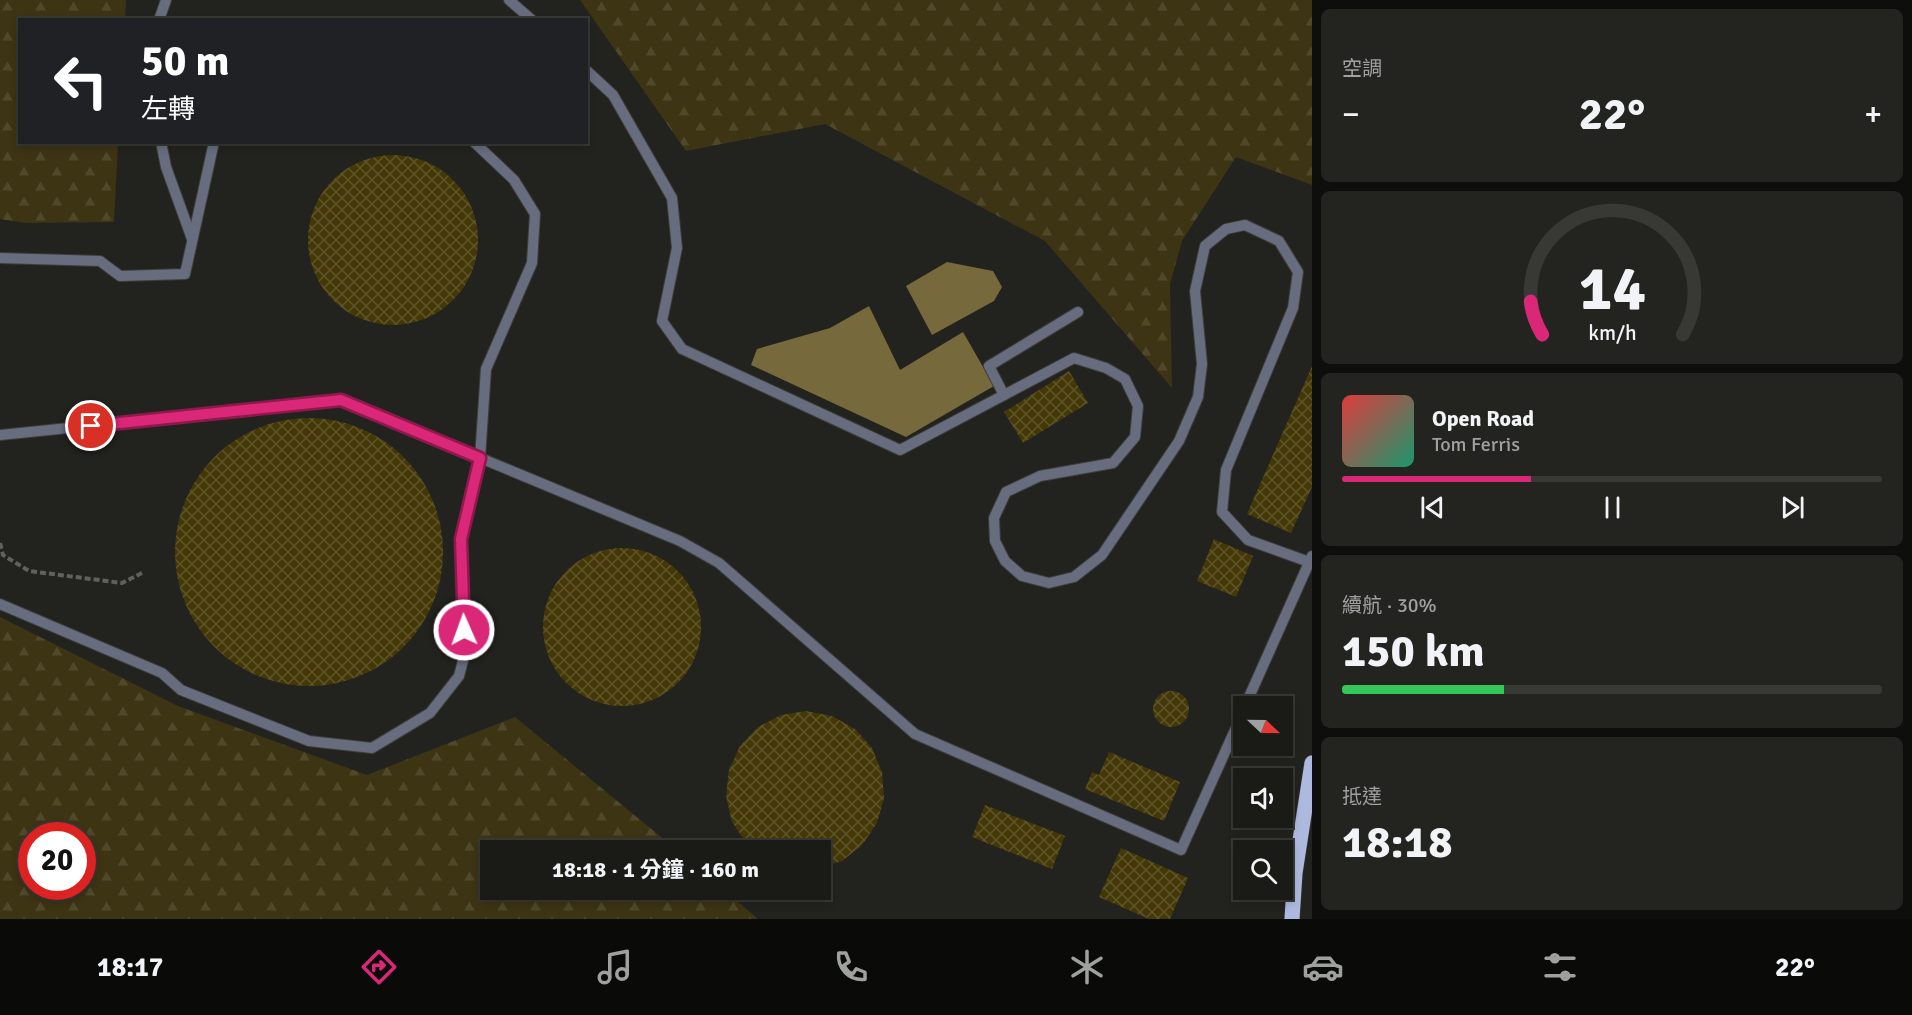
<!DOCTYPE html>
<html lang="zh-TW">
<head>
<meta charset="utf-8">
<style>
  :root { --surface:#1a1a16; --page:#23231f; --text:#f1f3f6; --muted:#9fa1a1; --line:#383835; --accent:#db2777 }
  body { margin:0; font-family:Signika,"Noto Sans TC",sans-serif; background:var(--page); color:var(--text); height:100vh; display:flex; flex-direction:column; font-size:22px; white-space:nowrap }
  * { box-sizing:border-box; margin:0 }
  p { font-size:20px; color:var(--muted) }
  .icon { flex:none; width:33px; height:33px; fill:none; stroke:currentColor; stroke-width:2; stroke-linecap:round; stroke-linejoin:round }
  .map { position:relative; flex:1; overflow:hidden }
  .panel { display:flex; flex-direction:column; gap:9px; padding:9px; background:#0e0e0c; width:600px }
  .panel>* { flex:none }
  .banner { position:absolute; left:18px; top:18px; width:570px; height:126px; border-radius:0px; box-shadow:0 3px 9px #0003,0 0 0 2px var(--line); background:#202124; color:#fff; overflow:hidden }
  .needle { width:39px; rotate:112deg }
  .controls { position:absolute; left:1233px; top:696px; display:grid; gap:12px }
  .controls a { display:grid; place-items:center; width:60px; height:60px; border-radius:0px; background:var(--surface); box-shadow:0 3px 9px #0003,0 0 0 2px var(--line); font-size:30px }
  .speed { position:absolute; left:18px; top:822px; display:flex; gap:12px; font-size:30px; font-weight:700; text-align:center }
  .speed>* { display:grid; place-content:center; width:78px; height:78px; border-radius:50%; background:var(--surface); box-shadow:0 3px 9px #0003,0 0 0 2px var(--line); line-height:1 }
  .speed .limit { border:9px solid #d22; background:#fff; color:#111 }
  .pin { position:absolute; display:grid; place-items:center; width:51px; height:51px; color:#fff; margin:-26px; border:3px solid #fff; border-radius:50%; box-shadow:0 2px 6px #0007 }
  .me { position:absolute; width:66px; margin:-33px; rotate:358deg; stroke-linejoin:round; filter:drop-shadow(0 0 4px #0008) }
  .turn { display:flex; align-items:center; gap:21px; height:126px; padding:0 24px; font-size:27px }
  .turn .icon { width:78px; height:78px; stroke-width:2.5 }
  .turn b { display:block; font-size:42px; line-height:51px }
  .big { font-size:45px; font-weight:700; line-height:1.1 }
  .panel .widget { flex:1; display:flex; flex-direction:column; justify-content:center; gap:9px; min-width:0; padding:0 21px; border-radius:9px; background:var(--page) }
  .panel .dial { align-items:center; gap:0 }
  .dial svg { height:156px; overflow:visible; fill:none; stroke:var(--line); stroke-width:7; stroke-linecap:round; text-anchor:middle }
  .dial text { fill:var(--text); stroke:none }
  .song { display:flex; align-items:center; gap:18px }
  .cover { width:72px; height:72px; border-radius:9px; background:linear-gradient(135deg,hsl(0 70% 55%),hsl(160 70% 35%)) }
  .played { height:6px; border-radius:3px; background:linear-gradient(90deg,var(--accent) 35%,var(--line) 35%) }
  .keys { display:flex; justify-content:space-around; direction:ltr }
  .heat { display:flex; justify-content:space-between; align-items:center; font-size:33px; direction:ltr }
  .charge { height:9px; border-radius:4px; background:linear-gradient(90deg,#34c759 30%,var(--line) 0) }
  .trip { position:absolute; left:480px; top:840px; width:351px; height:60px; border-radius:0px; background:var(--surface); box-shadow:0 3px 9px #0003,0 0 0 2px var(--line); font-weight:700; line-height:60px; text-align:center }
  .tab-bar { display:flex; height:96px; justify-content:space-around; align-items:center; background:#0a0a09; color:var(--muted) }
  .tab-bar .icon { width:42px; height:42px }
  .tab-bar .current { color:var(--accent) }
  .tab-bar b { font-size:27px; color:var(--text) }
  main { display:flex; flex:1; min-height:0 }
  .map>svg:first-child { display:block }
</style>
</head>
<body>
<main>
<div class="map">
<svg width="1312" height="919" viewBox="0 0 1312 919">
  <defs>
    <pattern id="forest-firs" width="22" height="20" patternUnits="userSpaceOnUse" patternTransform="scale(1.5)"><rect width="22" height="20" fill="#3d3414"/><path d="M5 1l3.5 6h-7zM16 11l3.5 6h-7z" fill="#50482b"/></pattern>
    <pattern id="building-cross-hatch" width="8" height="8" patternUnits="userSpaceOnUse" patternTransform="scale(1.5)"><rect width="8" height="8" fill="#443806"/><path d="M0 0l8 8M0 8l8-8" fill="none" stroke="#5f552a"/></pattern>
  </defs>
  <rect width="100%" height="100%" fill="#22221e"/>
  <g fill="url(#forest-firs)" fill-rule="evenodd">
    <polygon points="0,0 126,0 125,19 20,20 20,142 118,143 114,222 25,223 0,219"/>
    <polygon points="580,0 1312,0 1312,185 1236,157 1182,241 1170,284 1172,388 1045,241 825,124 686,151"/>
    <path d="M0 617 178 706 367 775 515 717 677 850H490V890H724L758 919H0ZM32 836H82V886H32Z"/>
  </g>
  <g fill="#76693b">
    <polygon points="947,262 993,271 1002,287 994,301 932,335 906,286"/>
    <polygon points="869,306 900,370 963,332 994,386 906,437 751,365 757,349 830,328"/>
  </g>
  <g fill="url(#building-cross-hatch)">
    <circle cx="393" cy="240" r="85"/>
    <polygon points="1312,366 1312,487 1291,533 1247,514"/>
    <polygon points="1069,371 1088,403 1023,443 1004,412"/>
    <circle cx="309" cy="552" r="134"/>
    <polygon points="1214,539 1253,556 1236,597 1197,581"/>
    <circle cx="622" cy="627" r="79"/>
    <circle cx="1171" cy="709" r="18"/>
    <polygon points="806,711 832,716 855,729 872,748 882,772 884,798 877,823 862,845 842,861 820,868 820,850 755,850 747,844 732,822 726,796 729,770 740,746 758,727 781,715"/>
    <polygon points="1109,752 1180,782 1164,821 1085,789 1092,772 1099,775"/>
    <polygon points="985,805 1065,836 1052,869 972,837"/>
    <polygon points="1121,848 1188,878 1170,919 1149,919 1099,897"/>
  </g>
  <g fill="none" stroke-linecap="round" stroke-linejoin="round">
    <defs>
      <g id="service">
        <polyline points="509,0 532,20"/>
        <polyline points="159,20 166,0"/>
        <polyline points="586,70 613,95 672,198 677,248 662,321 682,349 900,450 1074,358 1106,368 1125,379 1138,406 1135,437 1113,463 1040,476 1006,492 994,518 995,541 1005,561 1022,576 1049,583 1074,577 1102,555 1179,441 1198,397 1202,364 1195,291 1205,246 1226,229 1245,225 1279,241 1298,272 1293,308 1226,470 1222,512 1248,540 1309,562"/>
        <polyline points="161,142 166,167 192,239"/>
        <polyline points="0,258 100,261 120,276 185,274 214,142"/>
        <polyline points="1004,395 989,366 1078,312"/>
        <polyline points="0,435 341,400 680,541 719,563 915,734 1181,850 1244,710"/>
        <polyline points="0,604 162,673 181,690 309,741 372,748 430,713 459,676 465,653 461,539 480,458 486,369 532,263 535,214 514,180 474,142"/>
        <polyline points="1245,706 1312,556"/>
      </g>
      <polyline id="primary" points="1292,919 1295,873 1312,763"/>
    </defs>
    <use href="#service" stroke="#3e3e3a" stroke-width="12"/>
    <use href="#primary" stroke="#3e3e3a" stroke-width="16"/>
    <polyline stroke="#60605d" stroke-width="4" stroke-dasharray="6 3" stroke-linecap="butt" points="0,543 3,555 29,571 122,583 142,573"/>
    <use href="#service" stroke="#676d7f" stroke-width="10"/>
    <use href="#primary" stroke="#aeb9e0" stroke-width="15"/>
  </g>
  <g fill="none" stroke-linecap="round" stroke-linejoin="round">
    <defs>
      <polyline id="route" points="91,426 341,400 480,458 461,539 464,630"/>
    </defs>
    <use href="#route" stroke="#8e194d" stroke-width="15"/>
    <use href="#route" stroke="#db2777" stroke-width="10"/>
  </g>
</svg>
<div class="controls">
<a><svg class="needle" viewBox="-14 -14 28 28"><path d="M0-13l5 13h-10z" fill="#e53935"/><path d="M0 13l5-13h-10z" fill="#9fa1a1"/></svg></a>
<a><svg class="icon" aria-label="sound" viewBox="0 0 24 24"><path d="M4 9h4l5-4v14l-5-4H4zM17 9q2 3 0 6"/></svg></a>
<a><svg class="icon" aria-label="search" viewBox="0 0 24 24"><circle cx="10" cy="10" r="6"/><path d="M15 15l6 6"/></svg></a>
</div>
<div class="speed"><div class="limit">20</div></div>
<div class="pin" style="left:91px;top:426px;background:#d93025"><svg class="icon" aria-label="arrive" viewBox="0 0 24 24"><path d="M6 21V4h12l-3 4 3 4H6"/></svg></div>
<svg class="me" style="left:464px;top:630px" viewBox="-20 -20 40 40"><circle r="17" fill="#db2777" stroke="#fff" stroke-width="3"/><path d="M0-11L8 9 0 5-8 9z" fill="#fff"/></svg>
<div class="trip">18:18 · 1 分鐘 · 160 m</div>
<div class="banner">
<div class="turn"><svg class="icon" aria-label="left" viewBox="0 0 24 24"><path d="M17 20v-9H6M10 6l-5 5 5 5"/></svg><div><b>50 m</b>左轉</div></div>
</div>
</div>
<section class="panel">
<div class="widget"><p>空調</p>
<div class="heat"><a>−</a><b class="big">22°</b><a>+</a></div>
</div>
<div class="widget dial"><svg viewBox="0 0 100 80">
<path d="M14 69A42 42 0 1 1 86 69"/>
<path d="M14 69A42 42 0 0 1 8 52" stroke="#db2777"/>
<text x="50" y="56" font-size="32" font-weight="700">14</text>
<text x="50" y="72" font-size="11">km/h</text>
</svg></div>
<div class="widget">
<div class="song"><i class="cover"></i><div><b>Open Road</b><p>Tom Ferris</p></div></div>
<div class="played"></div>
<div class="keys"><svg class="icon" aria-label="previous" viewBox="0 0 24 24"><path d="M18 5L8 12l10 7zM5 5v14"/></svg><svg class="icon" aria-label="pause" viewBox="0 0 24 24"><path d="M8 5v14M16 5v14"/></svg><svg class="icon" aria-label="next" viewBox="0 0 24 24"><path d="M6 5l10 7-10 7zM19 5v14"/></svg></div>
</div>
<div class="widget"><p>續航 · 30%</p><b class="big">150 km</b><div class="charge"></div></div>
<div class="widget"><p>抵達</p><b class="big">18:18</b></div>
</section>
</main>
<nav class="tab-bar">
<b>18:17</b>
<svg class="icon current" aria-label="directions" viewBox="0 0 24 24"><path d="M12 3l9 9-9 9-9-9zM9 14v-3h6M13 9l2 2-2 2"/></svg>
<svg class="icon" aria-label="music" viewBox="0 0 24 24"><path d="M9 18V5l10-2v13"/><circle cx="6" cy="18" r="3"/><circle cx="16" cy="16" r="3"/></svg>
<svg class="icon" aria-label="phone" viewBox="0 0 24 24"><path d="M5 4h4l2 5-3 2q2 4 5 5l2-3 5 2v4C11 20 4 13 5 4z"/></svg>
<svg class="icon" aria-label="climate" viewBox="0 0 24 24"><path d="M12 3v18M4 7l16 10M4 17L20 7"/></svg>
<svg class="icon" aria-label="car" viewBox="0 0 24 24"><path d="M5 17H2v-5l4-1 3-4h7l3 4 3 1v5h-3M9 17h6M6 11h13"/><circle cx="7" cy="17" r="2"/><circle cx="17" cy="17" r="2"/></svg>
<svg class="icon" aria-label="filters" viewBox="0 0 24 24"><path d="M4 7h16M4 17h16"/><circle cx="9" cy="7" r="2"/><circle cx="15" cy="17" r="2"/></svg>
<b>22°</b>
</nav>
</body>
</html>
